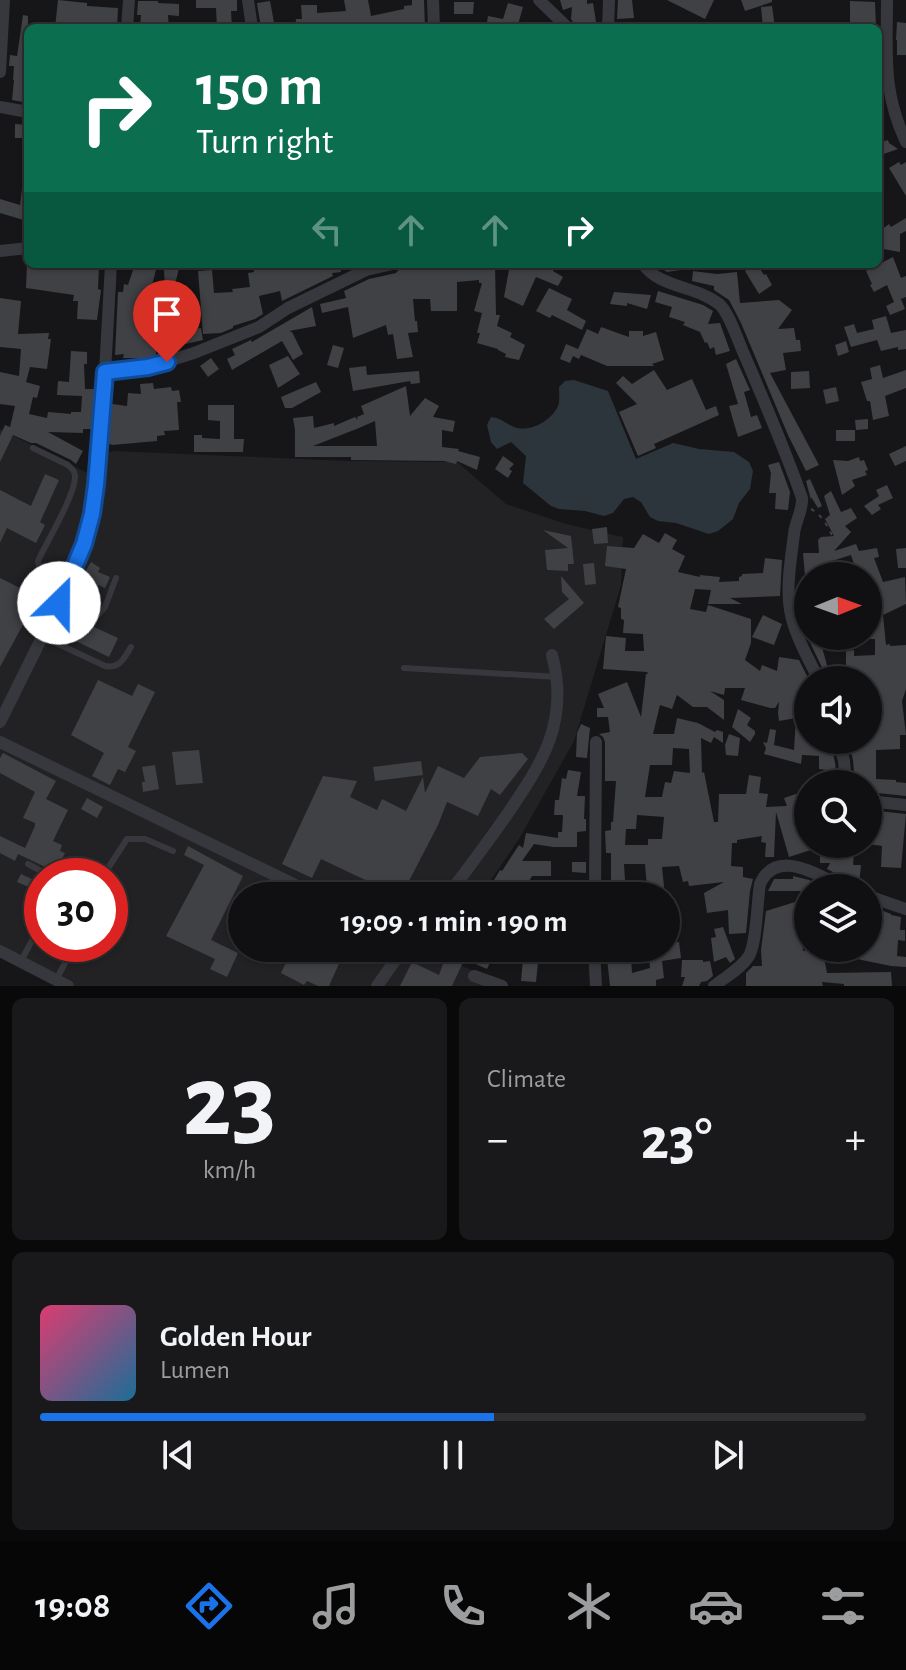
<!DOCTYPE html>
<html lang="en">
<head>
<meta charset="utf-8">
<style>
  :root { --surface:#101012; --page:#19191b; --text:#f1f3f6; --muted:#9c9d9f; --line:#303032; --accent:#1a73e8 }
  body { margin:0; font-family:"Alegreya Sans",sans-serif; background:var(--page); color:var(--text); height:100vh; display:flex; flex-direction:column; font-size:30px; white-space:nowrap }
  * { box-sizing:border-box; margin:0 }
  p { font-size:26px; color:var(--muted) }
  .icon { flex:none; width:44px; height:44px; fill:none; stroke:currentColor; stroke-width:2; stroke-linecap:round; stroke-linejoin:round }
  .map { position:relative; height:986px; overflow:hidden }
  .details { display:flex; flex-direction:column; gap:12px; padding:12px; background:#09090a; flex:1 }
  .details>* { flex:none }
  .hud { position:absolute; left:24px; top:24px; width:858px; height:244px; border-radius:12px; box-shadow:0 2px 6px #0004,0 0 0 2px var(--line); background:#0b6e4f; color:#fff; overflow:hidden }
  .needle { width:52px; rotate:89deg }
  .tools { position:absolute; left:794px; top:562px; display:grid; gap:16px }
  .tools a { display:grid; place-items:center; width:88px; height:88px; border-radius:50%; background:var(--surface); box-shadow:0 2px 6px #0004,0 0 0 2px var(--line); font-size:40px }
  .speed { position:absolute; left:24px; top:858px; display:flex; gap:16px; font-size:40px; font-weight:700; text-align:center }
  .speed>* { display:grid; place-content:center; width:104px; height:104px; border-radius:50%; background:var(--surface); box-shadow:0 2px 6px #0004,0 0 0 2px var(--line); line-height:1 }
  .speed .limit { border:12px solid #d22; background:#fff; color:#111 }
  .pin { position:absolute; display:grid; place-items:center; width:68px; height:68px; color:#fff; margin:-82px -34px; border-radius:50% 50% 50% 0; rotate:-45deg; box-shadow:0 0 8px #0007 }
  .pin .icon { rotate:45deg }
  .me { position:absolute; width:88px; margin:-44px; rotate:23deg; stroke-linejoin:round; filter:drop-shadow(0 0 6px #0008) }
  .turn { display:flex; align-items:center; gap:28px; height:168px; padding:0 40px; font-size:36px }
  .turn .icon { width:104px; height:104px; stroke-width:2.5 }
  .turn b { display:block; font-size:56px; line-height:68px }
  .lanes { display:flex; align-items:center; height:76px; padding:0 40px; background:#0003; justify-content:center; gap:40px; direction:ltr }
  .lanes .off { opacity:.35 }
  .big { font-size:60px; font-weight:700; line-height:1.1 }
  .details .widget { flex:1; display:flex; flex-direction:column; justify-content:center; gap:12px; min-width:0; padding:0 28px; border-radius:12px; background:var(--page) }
  .details .dial { align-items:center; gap:0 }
  .dial b { font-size:104px; line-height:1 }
  .song { display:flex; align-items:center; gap:24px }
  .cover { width:96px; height:96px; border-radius:12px; background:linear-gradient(135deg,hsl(340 70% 55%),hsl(200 70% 35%)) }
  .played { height:8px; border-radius:4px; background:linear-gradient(90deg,var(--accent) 55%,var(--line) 55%) }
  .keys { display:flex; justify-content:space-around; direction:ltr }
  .heat { display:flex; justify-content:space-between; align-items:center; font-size:44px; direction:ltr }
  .details .tiles { flex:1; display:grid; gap:12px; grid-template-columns:1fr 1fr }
  .widget:last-child { grid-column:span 2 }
  .trip { position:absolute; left:228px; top:882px; width:452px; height:80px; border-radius:40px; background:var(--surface); box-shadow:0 2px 6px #0004,0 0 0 2px var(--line); font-weight:700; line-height:80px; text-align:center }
  .dock { display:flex; height:128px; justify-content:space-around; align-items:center; background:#060607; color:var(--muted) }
  .dock .icon { width:56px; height:56px }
  .dock .on { color:var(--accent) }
  .dock b { font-size:36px; color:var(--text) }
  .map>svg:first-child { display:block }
</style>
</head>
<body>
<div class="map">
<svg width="906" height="986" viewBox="0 0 906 986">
  <rect width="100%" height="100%" fill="#161618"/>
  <path fill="#222225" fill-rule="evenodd" d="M0 429 95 477 103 454 113 451 347 461 457 462 506 504 566 524 623 537 621 585 574 741 519 839 480 896H242V948H446L441 956 490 979 502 986H60L0 957ZM42 876H110V944H42Z"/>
  <path fill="#2c353c" d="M574 380 608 391 636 459 673 443 699 449 734 452 749 462 753 471 750 489 739 503 733 519 718 531 709 534 676 523 658 521 650 517 641 502 633 497 624 499 613 513 604 516 585 511 559 509 551 506 523 483 526 456 511 442 497 449 491 442 487 425 491 417C501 418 505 423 514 427 530 433 551 421 558 406 560 401 559 393 559 387L565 381Z"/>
  <g fill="#404145" fill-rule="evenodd">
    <polygon points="58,0 87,3 87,6 118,8 117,28 99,28 99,25 68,23 68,28 55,28"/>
    <polygon points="196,0 237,0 237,11 231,11 232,28 217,28 216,8 196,8"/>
    <polygon points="344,0 368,0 371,16 404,9 404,6 412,5 412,0 424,0 425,28 295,28 296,19 302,19 301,5 317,5 317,13 346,11"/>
    <polygon points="560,0 587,0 587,4 593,3 597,28 577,28 571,19 572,7 563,10"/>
    <polygon points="618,0 632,0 634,18 617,19"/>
    <polygon points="667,0 714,0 705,19"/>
    <polygon points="741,0 772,0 772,2 745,11"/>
    <polygon points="138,1 158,1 158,3 179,4 179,16 168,15 169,28 140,28 141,15 137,15"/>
    <polygon points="270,1 275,28 261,28 257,3"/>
    <polygon points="850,1 875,2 876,28 850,28"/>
    <polygon points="454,2 474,2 473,14 454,14"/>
    <polygon points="508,3 523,7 517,28 486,28 488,16 503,19"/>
    <polygon points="772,6 775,28 763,28 761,7"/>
    <polygon points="23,15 28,16 28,103 12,100 14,80 13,80 14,66 9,66 10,55 17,56"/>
    <polygon points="897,22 906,23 906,55 897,55 897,40 896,40"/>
    <polygon points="15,124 28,125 28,138 15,138"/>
    <polygon points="888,140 889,143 898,149 878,156 878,143"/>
    <polygon points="899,162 901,165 906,162 906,196 889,168"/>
    <polygon points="23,181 28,181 27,221 0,213 0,199 20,205"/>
    <polygon points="906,218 906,231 900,234 900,252 878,248 878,232 889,224 891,227"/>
    <polygon points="893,257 901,278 906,276 906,297 898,300 901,299 905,309 890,315 886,306 894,302 887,285 874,292 870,285 872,284 866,271"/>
    <polygon points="27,264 76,264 76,267 99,267 98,289 101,290 97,320 77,319 78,301 73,301 74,295 26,288"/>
    <polygon points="135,264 157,266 143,320 166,323 164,268 165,269 166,264 180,264 171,301 179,300 180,331 201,328 203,340 181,345 156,339 156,355 146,358 123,358 124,354 115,355 118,292 123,292 124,284 128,285"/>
    <polygon points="264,264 303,264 303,268 321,264 340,264 341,272 332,273 333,276 282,301 280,291 259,296 263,314 255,319 233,326 233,328 221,333 203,334 198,271 212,270 214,293 233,292 232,289 250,287 248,273 254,272 253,266"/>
    <polygon points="440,264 495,264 496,315 500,315 497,326 512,333 510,337 525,345 519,360 505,357 506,354 498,350 498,349 477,343 480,333 477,333 482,313 474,311 482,283 479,283 479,280 457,282 457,311 431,311 430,299 413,299 415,321 417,321 418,332 408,333 413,357 397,359 393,334 388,335 386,325 353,338 348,307 322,313 320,304 346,298 344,291 369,279 396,273 402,266 416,265 417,270 440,267"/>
    <polygon points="510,264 543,264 554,268 553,271 563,277 558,286 536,277 523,306 504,297"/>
    <polygon points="655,264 687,264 687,269 667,272"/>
    <polygon points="755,264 757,264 764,275 766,274 772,285 759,294 745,271"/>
    <polygon points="693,271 717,274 737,272 740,303 779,300 792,310 778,329 794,328 796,340 800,340 801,351 783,353 786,370 770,373 819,465 806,471 788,435 741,323 729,300 714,290 714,286 692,281"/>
    <polygon points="549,288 572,299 567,310 586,321 582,330 552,315 550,318 536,311"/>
    <polygon points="658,291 703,305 713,311 708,324 720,323 730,351 716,355 714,347 710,349 707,342 705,343 700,332 683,325 685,322 669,317 672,307 655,302"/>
    <polygon points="614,292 651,295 647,309 627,303 627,306 610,304"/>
    <polygon points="0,298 21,301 18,334 49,333 48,339 51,339 47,369 30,367 26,382 40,386 37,398 33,397 29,414 47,418 48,412 71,414 71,412 81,412 82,396 57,395 58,381 69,382 71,351 87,352 87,364 84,364 85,389 95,389 91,429 83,429 83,433 48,432 83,451 76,464 71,460 36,443 31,443 13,435 0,462 0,436 5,425 10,427 15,406 0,404 0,372 19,376 21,349 0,347"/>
    <polygon points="312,307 316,326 289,331 292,332 303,354 293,360 282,341 232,370 227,359 235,355 232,349 251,340 252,342"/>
    <polygon points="886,316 891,333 906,330 906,349 898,350 898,347 881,351 877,340 851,347 844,327 854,324 857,333 874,329 872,320"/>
    <polygon points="601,327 629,337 629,331 643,331 643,336 656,332 664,360 652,364 654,366 607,366 581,355 579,359 573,356 570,363 560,359 566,344 578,349 587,329 598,334"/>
    <polygon points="846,341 849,352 838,356 835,345"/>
    <polygon points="333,345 344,348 338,368 327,365"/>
    <polygon points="288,356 300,374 278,388 269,365"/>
    <polygon points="211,358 219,369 208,377 200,366"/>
    <polygon points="736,359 750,390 744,392 751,417 757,415 762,428 738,437 729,406 738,404 726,364"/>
    <polygon points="880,365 883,378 906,370 906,388 885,396 889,416 873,420 870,401 867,401 861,382 872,379 870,368"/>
    <polygon points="366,366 367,375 419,371 420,383 411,384 410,381 353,391 349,368"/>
    <polygon points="654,370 667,390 692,379 706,410 716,406 719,415 654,444 656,448 638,456 619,412 637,404 616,383 623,376 632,384"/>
    <polygon points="809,371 810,388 791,389 791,372"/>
    <polygon points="316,382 321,392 292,408 285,408 281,397"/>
    <polygon points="153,383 154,389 171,387 172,391 179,390 181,402 177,402 179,430 164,431 165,435 157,436 157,441 112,445 108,443 112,404 127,406 128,393 141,394 140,384"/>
    <path d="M406 386 410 416 425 398 439 406 433 417 455 421 453 432 442 430V447L459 449 458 451 480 457 477 470 457 461 456 464 444 461 351 460V457H295V430L293 418 313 416 314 428 334 423V426L355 417 358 420 357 417 364 414 361 406ZM375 421 377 446H313L359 428Z"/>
    <polygon points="836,387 839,401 826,404 823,390"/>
    <polygon points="208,405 234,405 234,439 244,439 243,452 194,452 194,435 202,435 202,438 220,439 220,421 208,420"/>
    <polygon points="868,419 868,429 856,430 855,420"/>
    <rect x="836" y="430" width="19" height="11"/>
    <polygon points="906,446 906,461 895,466 889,454"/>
    <polygon points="503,456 514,464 509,469 512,471 508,478 495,469"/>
    <polygon points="859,457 860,461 864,460 868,470 865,471 867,475 852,480 855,486 842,495 833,460 848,461"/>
    <polygon points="779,462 790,492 788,510 775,509 776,493 769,493 771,473 768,465"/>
    <polygon points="45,474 59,480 41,520 40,522 45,525 36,543 7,528 0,543 0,490 31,506"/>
    <polygon points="810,479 822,506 818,508 811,497 811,500 806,481"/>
    <polygon points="887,485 893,498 878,505 881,509 872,515 864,506 879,496 876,490"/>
    <polygon points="831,491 841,512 851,508 857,518 845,526 851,532 834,551 856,544 859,551 877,548 879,557 874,558 883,582 905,577 906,604 883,615 886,645 890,644 890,646 906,645 906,689 902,701 906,735 900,735 900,749 876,750 876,779 896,780 896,782 906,783 906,796 868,792 868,784 855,784 853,760 848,740 868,740 868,721 871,721 870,685 868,685 868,680 846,680 846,651 854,650 854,656 875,655 875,639 868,639 868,629 874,629 873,614 868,613 868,597 877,600 868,576 858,576 851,555 832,561 834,576 805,576 803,553 819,553 818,540 821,537 834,536 825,519 830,515 824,496"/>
    <polygon points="607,527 608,543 594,544 592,529"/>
    <polygon points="543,530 571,536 574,564 568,564 568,571 547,570 545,550 568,548"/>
    <path d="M665 533 677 540 672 549 685 556 678 572 700 577V575L720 577 719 582 739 581V577L742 576V574L763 573 765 558 782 560 780 596 730 598 742 604H708L711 590 695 589 690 609 706 612 708 605 751 619V643L745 660 760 671 762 665 777 671 779 657 799 660 809 680 808 740 830 741 835 762 837 781 835 780 834 771 819 769V756L802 755 801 764 764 754 766 748 763 742 767 743 770 729 776 730 774 745 794 750 796 718 779 721 778 713 779 702 775 708H770L741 700 745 688H725L724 695 710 691 724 700V720L707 707H693L677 695 672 709 660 705 653 734H674L677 718 698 723 715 732 717 730 723 732V743L714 737 711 743 701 738 702 773 704 772 714 822H718L719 794H746L749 775 761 777 759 793 768 794 766 807 787 806 784 798 799 793V796L803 797 805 815H802L801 836 807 835 808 844H855L853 865H861L859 885H853L849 880 827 869 830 863H820V847L789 857 776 812 774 857H765L766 843 761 842 762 836 737 840V843H732L731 866 743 867V877L753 879 750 891 746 933 729 934 728 910 707 913 704 893 724 882 689 886 688 881 683 882 679 866 662 867 665 896H655V887L647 888 645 864H624L625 880H629L630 896H611V853H606L605 831 611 830V822H613L616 781H605V742L603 737 599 734 610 732 608 717H597V708H604L598 694 627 682 641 717 646 674H648L647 672 603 669 606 636 626 638 625 651H644L643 634 623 633 624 620 621 619V608L618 607 626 569 605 566 607 546 634 548 643 534 659 543ZM673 748 689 749 690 773 674 771 671 783 665 782 662 797H645L650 765H672ZM637 815 664 817 662 839H648V845H625L626 829H636Z"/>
    <polygon points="906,548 906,568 898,568 896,549"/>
    <polygon points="91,562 100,568 98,572 110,577 105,588 98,585 95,591 89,588 84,602 75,598 80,587 77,584 80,576 82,577"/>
    <polygon points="594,563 596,584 585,585 583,564"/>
    <polygon points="561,576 584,603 554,629 544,619 569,599 562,592"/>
    <polygon points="0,578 34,595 23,618 26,619 0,667"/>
    <polygon points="800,581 808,581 808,597 798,597 798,584 800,584"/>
    <polygon points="808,603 808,636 819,636 831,680 828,680 806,634 801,617 799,607"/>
    <polygon points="66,614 118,638 109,657 57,632"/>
    <polygon points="763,615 782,624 774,645 752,637"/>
    <polygon points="98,680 132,696 138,684 155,692 128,747 136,751 125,772 118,769 110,785 92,776 104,753 71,735"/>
    <polygon points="738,709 751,718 747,725 755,731 755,734 750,742 732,727"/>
    <polygon points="581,724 590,728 587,758 576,757 577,733"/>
    <polygon points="729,734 740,738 738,756 726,755 725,745"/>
    <polygon points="199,750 203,783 176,785 172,752"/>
    <polygon points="3,753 56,781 46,799 68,810 53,841 62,845 60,851 65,853 62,859 68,862 62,875 18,854 15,861 0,853 0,836 25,848 35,826 35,823 23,818 35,792 0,773 0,758"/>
    <polygon points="522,753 528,759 500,795 491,789 478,816 447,802 438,825 409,881 411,882 405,896 375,896 380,887 321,859 312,878 282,864 323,776 357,781 350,797 377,810 382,799 406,811 423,777 425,793 438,766 464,778 480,757"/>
    <polygon points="421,761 423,775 375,781 373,767"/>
    <polygon points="155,765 159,789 143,792 142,782 145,782 142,767"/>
    <polygon points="568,770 581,772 577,796 585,796 584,819 586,819 586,831 577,832 577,847 553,847 534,844 522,861 551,861 551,876 532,876 523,892 513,886 507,896 493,896 487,892 500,870 502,871 519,845 523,848 526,833 558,838 558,832 562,832 563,815 554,815 555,800 559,800 562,778 566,779"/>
    <polygon points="87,798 103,807 97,818 81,809"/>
    <polygon points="868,810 906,814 901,868 881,867 882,846 868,844"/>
    <polygon points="188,846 243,876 211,940 238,953 227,977 210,969 215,959 166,936 204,865 184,855"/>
    <polygon points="572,862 586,862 586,873 572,872"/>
    <polygon points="21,874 34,880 31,888 17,882"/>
    <polygon points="793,876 809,880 825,888 808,888 807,891 768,891 774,879 793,879"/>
    <polygon points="549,887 565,888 565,896 549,896"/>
    <polygon points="808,898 808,924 802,924 803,951 820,948 849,948 858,950 858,948 868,948 868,921 871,921 873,907 891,914 891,915 901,917 900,930 905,930 905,941 898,940 897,956 906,957 906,967 891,966 823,952 827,973 891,972 892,986 844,986 844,984 822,982 823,986 746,986 746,973 753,966 762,966 761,950 766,911"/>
    <polygon points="723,927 735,959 730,963 726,957 714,962 711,938 716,937 714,929"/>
    <polygon points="679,942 681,958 662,961 664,978 656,980 656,986 610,986 607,958 631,956 632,973 650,968 648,948 666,948 666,943"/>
    <polygon points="234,948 275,948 268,964"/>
    <polygon points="293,948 346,948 329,986 318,986 307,981 304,985 281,973"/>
    <polygon points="475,948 489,948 485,955 492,958 487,969 469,961"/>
    <polygon points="524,948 536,948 534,963 538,963 536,982 521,981"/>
    <polygon points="447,953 464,960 452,986 400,986 412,962 439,975"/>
    <polygon points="682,960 703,960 703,962 710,961 713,976 707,981 701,982 699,986 682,986 685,977 681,977"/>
  </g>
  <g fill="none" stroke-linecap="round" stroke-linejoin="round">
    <path stroke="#3d3f44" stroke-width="2" stroke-dasharray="4 6" stroke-linecap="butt" d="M811 509C826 517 834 538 838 554"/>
    <g stroke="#37383d" stroke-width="6">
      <path d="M33 448 68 465C73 470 74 470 75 476 76 494 46 543 38 561L40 573 65 588"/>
      <polyline points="59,603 94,615 98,615 105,607 116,578"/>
      <path d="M41 636 105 666C120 669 124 658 131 647"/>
      <polyline points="404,668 558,677"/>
      <polyline points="28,864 50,876"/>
      <polyline points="103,876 127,839 145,839 173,851"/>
      <polyline points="21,961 42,922"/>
      <polyline points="56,980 65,963 72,944"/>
    </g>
    <g stroke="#37383d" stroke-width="12">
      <polyline points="248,0 252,28"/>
      <polyline points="433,0 434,28"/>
      <polyline points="539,0 568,28"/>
      <path d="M887 0C887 54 882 91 906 142"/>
      <polyline points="127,28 129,0"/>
      <polyline points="608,28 609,0"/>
      <polyline points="0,72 4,0"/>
      <polyline points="0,107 28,112"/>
      <polyline points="0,251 28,248"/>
      <path d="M643 264C659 288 697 286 719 304 729 312 738 341 744 354 764 401 785 449 802 498 803 511 795 521 794 534 791 559 786 585 790 610 794 634 808 658 819 680"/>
      <polyline points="105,372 148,367 194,353 259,327 288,308 366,270 393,264"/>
      <polyline points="0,722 59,603 84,544 92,514 96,485 105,372 111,264"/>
      <polyline points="839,740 844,761 846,784"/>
      <polyline points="0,742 318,896"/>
      <polyline points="868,801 906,805"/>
      <path d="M447 896C467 870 487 843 506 816 542 763 570 722 552 655"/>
      <polyline points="595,896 596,742"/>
      <polyline points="868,896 906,909"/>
      <polyline points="594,948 596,986"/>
      <polyline points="0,951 68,986"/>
      <polyline points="474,976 502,986"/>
      <polyline points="377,986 404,948"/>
      <path d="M714 986C725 977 741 969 749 956 757 942 757 901 760 884 777 846 821 877 845 888"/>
    </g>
  </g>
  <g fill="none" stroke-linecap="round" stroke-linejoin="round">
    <defs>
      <polyline id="route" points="59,603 84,544 92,514 96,485 105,372 148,367 167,362"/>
    </defs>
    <use href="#route" stroke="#114b97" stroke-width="20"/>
    <use href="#route" stroke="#1a73e8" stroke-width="14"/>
  </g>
</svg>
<div class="tools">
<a><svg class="needle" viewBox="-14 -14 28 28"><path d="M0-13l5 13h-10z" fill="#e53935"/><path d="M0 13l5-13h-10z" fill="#9c9d9f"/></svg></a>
<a><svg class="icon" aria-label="sound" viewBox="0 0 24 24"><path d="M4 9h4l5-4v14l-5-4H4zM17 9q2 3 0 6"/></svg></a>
<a><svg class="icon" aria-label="search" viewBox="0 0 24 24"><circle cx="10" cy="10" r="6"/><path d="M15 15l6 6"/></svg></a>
<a><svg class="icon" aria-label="layers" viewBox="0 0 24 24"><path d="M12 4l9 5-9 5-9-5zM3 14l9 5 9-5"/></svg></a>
</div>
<div class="speed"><div class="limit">30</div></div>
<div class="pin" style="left:167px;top:362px;background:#d93025"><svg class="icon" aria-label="arrive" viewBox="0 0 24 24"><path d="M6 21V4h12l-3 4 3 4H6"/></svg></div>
<svg class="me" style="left:59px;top:603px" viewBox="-20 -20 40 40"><circle r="19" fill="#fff"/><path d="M0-13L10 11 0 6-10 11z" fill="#1a73e8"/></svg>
<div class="trip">19:09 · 1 min · 190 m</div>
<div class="hud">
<div class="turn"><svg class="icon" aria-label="right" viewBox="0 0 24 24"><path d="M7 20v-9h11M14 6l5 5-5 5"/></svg><div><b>150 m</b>Turn right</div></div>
<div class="lanes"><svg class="icon off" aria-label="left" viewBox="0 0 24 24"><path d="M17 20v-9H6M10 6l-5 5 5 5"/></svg><svg class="icon off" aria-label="ahead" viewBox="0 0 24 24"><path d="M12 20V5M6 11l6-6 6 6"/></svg><svg class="icon off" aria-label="ahead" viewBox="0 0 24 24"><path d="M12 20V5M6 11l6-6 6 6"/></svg><svg class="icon" aria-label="right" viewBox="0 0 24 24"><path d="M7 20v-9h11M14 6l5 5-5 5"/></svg></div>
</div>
</div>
<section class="details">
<div class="tiles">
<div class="widget dial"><b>23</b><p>km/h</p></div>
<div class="widget"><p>Climate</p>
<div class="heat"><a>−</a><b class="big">23°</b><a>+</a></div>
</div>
<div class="widget">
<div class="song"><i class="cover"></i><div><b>Golden Hour</b><p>Lumen</p></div></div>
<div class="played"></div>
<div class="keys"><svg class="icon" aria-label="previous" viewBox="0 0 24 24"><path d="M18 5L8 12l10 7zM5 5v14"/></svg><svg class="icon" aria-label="pause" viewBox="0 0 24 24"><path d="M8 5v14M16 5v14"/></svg><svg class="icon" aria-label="next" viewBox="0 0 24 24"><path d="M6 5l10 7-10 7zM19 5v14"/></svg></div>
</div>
</div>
</section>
<nav class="dock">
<b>19:08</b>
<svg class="icon on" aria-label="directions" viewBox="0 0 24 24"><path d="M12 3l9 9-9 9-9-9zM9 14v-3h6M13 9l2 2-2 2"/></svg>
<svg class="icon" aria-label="music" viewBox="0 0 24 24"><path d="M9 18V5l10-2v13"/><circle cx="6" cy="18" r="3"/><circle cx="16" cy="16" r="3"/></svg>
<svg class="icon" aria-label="phone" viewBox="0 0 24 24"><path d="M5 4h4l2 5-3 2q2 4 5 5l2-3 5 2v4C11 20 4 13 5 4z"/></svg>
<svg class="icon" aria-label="climate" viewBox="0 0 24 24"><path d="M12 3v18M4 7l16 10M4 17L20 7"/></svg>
<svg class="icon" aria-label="car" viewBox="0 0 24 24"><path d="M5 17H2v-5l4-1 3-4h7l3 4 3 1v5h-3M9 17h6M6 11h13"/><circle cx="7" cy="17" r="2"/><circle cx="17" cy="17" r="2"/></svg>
<svg class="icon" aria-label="filters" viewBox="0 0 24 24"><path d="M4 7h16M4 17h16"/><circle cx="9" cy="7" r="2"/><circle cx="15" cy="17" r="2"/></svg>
</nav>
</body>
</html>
